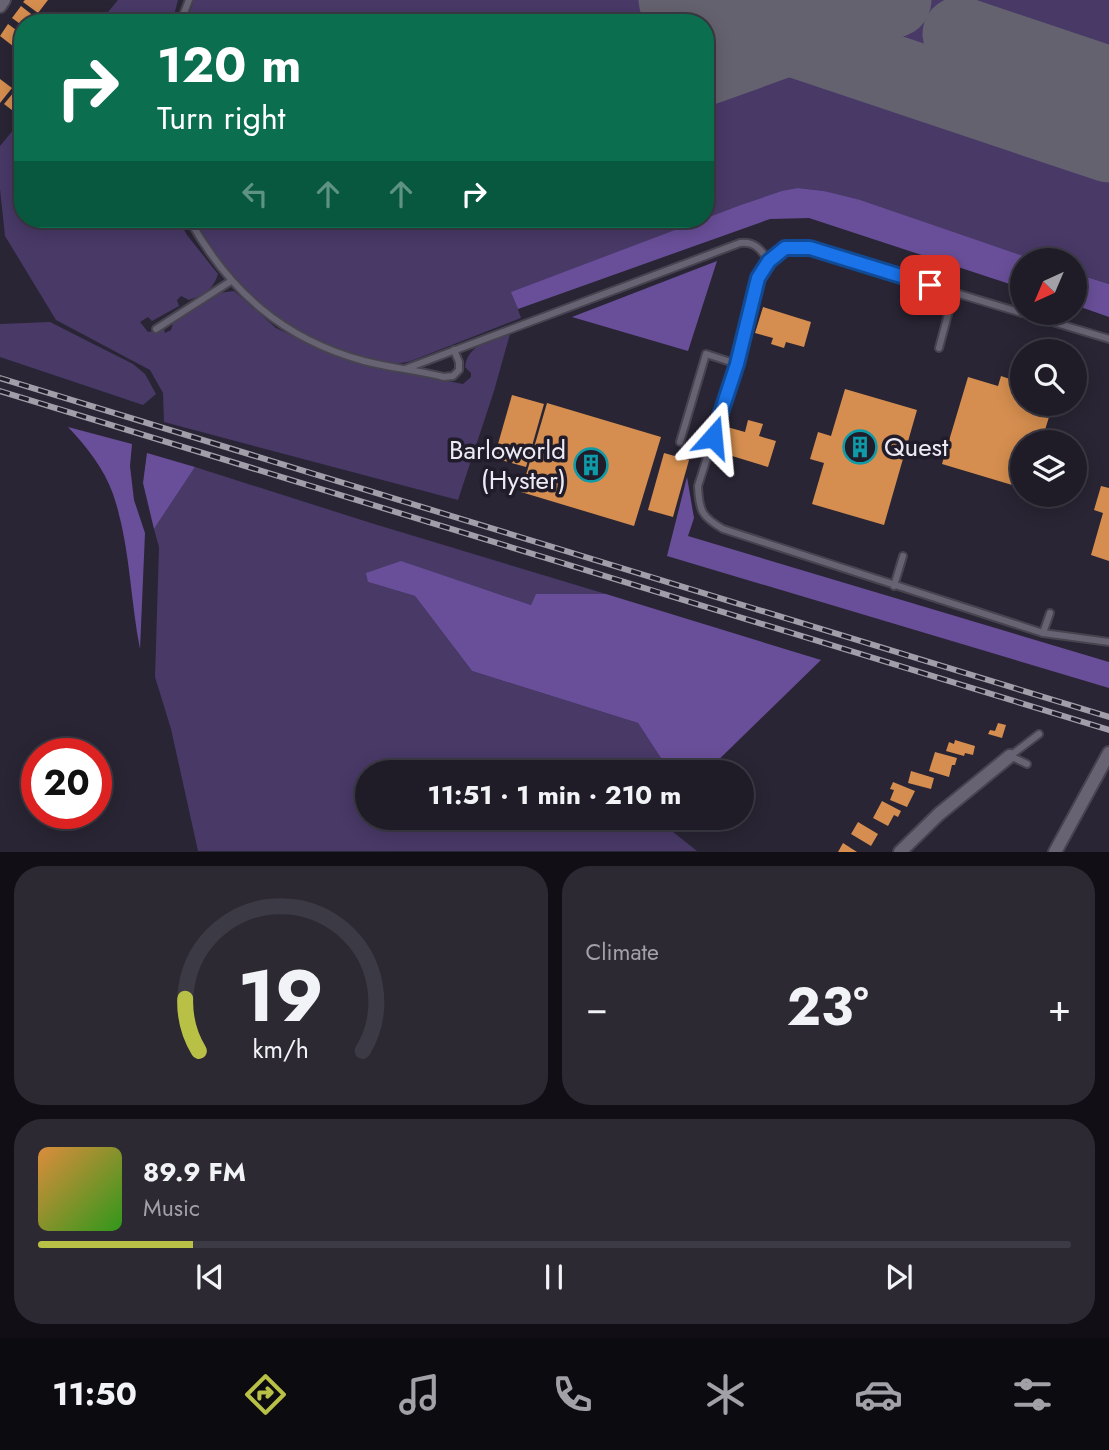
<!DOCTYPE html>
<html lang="en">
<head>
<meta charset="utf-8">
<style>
  :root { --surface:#1f1c27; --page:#2c2933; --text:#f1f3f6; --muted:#a1a1a7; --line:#3c3a44; --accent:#b9c046 }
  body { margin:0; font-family:Jost,sans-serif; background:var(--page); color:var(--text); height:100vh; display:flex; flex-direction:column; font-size:26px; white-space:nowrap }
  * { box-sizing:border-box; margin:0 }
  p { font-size:23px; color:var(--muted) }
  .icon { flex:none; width:38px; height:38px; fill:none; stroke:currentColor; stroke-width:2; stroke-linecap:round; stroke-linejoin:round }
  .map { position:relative; height:852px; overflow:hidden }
  .details { display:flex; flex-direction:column; gap:14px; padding:14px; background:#110f15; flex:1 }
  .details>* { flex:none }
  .hud { position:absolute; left:14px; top:14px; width:700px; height:214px; border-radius:28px; box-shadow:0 4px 18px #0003,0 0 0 2px var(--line); background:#0b6e4f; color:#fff; overflow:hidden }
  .needle { width:46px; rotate:224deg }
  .buttons { position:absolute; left:1010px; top:248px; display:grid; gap:14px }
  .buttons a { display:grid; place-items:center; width:77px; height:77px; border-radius:50%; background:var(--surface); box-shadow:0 4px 18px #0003,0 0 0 2px var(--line); font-size:35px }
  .speed { position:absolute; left:21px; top:738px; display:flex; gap:14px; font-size:35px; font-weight:700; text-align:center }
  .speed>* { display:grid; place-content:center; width:91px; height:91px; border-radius:50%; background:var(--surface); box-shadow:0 4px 18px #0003,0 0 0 2px var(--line); line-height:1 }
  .speed .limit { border:10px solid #d22; background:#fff; color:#111 }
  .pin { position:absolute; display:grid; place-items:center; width:60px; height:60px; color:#fff; margin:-30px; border-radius:14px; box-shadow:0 4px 10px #0006 }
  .me { position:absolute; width:77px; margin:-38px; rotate:18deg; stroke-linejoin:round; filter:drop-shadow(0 0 5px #0008) }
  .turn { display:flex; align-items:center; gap:24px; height:147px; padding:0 28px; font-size:32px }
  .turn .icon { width:91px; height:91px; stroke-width:2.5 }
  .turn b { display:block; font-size:49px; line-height:60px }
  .lanes { display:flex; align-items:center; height:66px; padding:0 28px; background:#0003; justify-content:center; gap:35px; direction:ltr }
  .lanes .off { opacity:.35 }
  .big { font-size:52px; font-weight:700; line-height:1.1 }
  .details .widget { flex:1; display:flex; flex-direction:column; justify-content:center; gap:10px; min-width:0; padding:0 24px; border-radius:28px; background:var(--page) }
  .details .dial { align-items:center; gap:0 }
  .dial svg { height:182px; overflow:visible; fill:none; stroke:var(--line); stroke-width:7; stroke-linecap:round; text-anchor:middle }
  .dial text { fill:var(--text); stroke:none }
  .song { display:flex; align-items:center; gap:21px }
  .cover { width:84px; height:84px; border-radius:10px; background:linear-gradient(135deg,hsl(30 70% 55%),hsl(110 70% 35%)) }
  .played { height:7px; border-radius:4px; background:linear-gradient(90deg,var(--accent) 15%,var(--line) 15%) }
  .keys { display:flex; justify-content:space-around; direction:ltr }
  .heat { display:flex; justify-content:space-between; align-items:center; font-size:38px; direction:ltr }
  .details .tiles { flex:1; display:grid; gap:14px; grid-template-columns:1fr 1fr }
  .widget:last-child { grid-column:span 2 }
  .trip { position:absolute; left:355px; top:760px; width:399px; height:70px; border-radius:35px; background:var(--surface); box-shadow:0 4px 18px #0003,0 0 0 2px var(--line); font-weight:700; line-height:70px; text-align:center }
  .menu { display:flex; height:112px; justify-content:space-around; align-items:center; background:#0c0b10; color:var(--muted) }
  .menu .icon { width:49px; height:49px }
  .menu .on { color:var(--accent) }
  .menu b { font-size:32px; color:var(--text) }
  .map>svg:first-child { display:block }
</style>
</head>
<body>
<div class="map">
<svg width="1109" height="852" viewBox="0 0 1109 852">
  <rect width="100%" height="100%" fill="#292534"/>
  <g fill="#483967">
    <polygon points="118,0 178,0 172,23 99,23"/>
    <polygon points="194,0 1109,0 1109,284 1075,273 1074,261 1038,261 824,191 798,188 705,219 705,23 186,23"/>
    <path d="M23 118V219H178L187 235 218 274C213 290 204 295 189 300L181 296 177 300 179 306 152 321 148 317 140 322 148 332 164 329 165 333 171 330 173 323 218 293 234 291 276 328 331 354 368 365 463 384 471 377V373L465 367C468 344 490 341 510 334L494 391 458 500 164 422 163 393 150 370 56 320 5 236 0 189V146Z"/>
    <path d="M194 219H705L512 292 521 318 411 361C390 367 368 359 348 353 271 326 234 287 194 219Z"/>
    <polygon points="50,322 133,364 145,374 156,394 143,405 0,357 0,324"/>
    <polygon points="195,467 371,523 606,594 537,594 531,605 401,562 368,582 415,596 472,671 638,723 670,772 368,772 368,817 660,817 658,820 697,851 198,851 171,729 155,677 159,547 154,529"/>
  </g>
  <g fill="#694f99">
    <polygon points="798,188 824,191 860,200 1038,261 1022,261 1022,288 809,218 770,219 518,309 511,292 741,205 782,191"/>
    <polygon points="717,261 688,351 572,317"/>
    <polygon points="1074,273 1109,284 1109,317 1075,305"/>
    <path d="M68 427 132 444 130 466 134 500 145 533 140 649C130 598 130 543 113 494 104 468 86 446 68 427Z"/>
    <polygon points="147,453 195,467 154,529 143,483"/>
    <polygon points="687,477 694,518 688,536 1109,662 1109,688 667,556"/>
    <polygon points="401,561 531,605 536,594 606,594 821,660 706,772 670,772 638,723 472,671 415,596 368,582 366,573"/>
  </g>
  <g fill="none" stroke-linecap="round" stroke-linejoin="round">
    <g stroke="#65626f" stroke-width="75">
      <polyline points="676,0 1109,145"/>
      <polyline points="960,34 1109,84"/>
      <polyline points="705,68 894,0"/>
    </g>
  </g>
  <g fill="#d58e4f">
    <polygon points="25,0 48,0 38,13 23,2"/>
    <polygon points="21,6 35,17 30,23 23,23 23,26 12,18"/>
    <polygon points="8,24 23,35 23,44 18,50 0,36"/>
    <polygon points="0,79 12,88 0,103"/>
    <polygon points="14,92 23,99 21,117 4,104"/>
    <polygon points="763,307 811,322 804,347 786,342 784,348 771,344 773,338 755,333"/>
    <polygon points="1001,376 1022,383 1022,404 1053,404 1041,443 1022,443 1022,488 942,464 968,377 998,386"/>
    <polygon points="845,389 917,410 884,525 812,504 824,463 810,459 818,432 831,436"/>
    <polygon points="512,395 544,404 526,467 494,458"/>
    <polygon points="547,403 661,437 634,526 521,492"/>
    <polygon points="748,420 763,424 759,436 776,441 768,467 719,452 727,427 745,432"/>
    <polygon points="664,453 689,460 673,517 648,510"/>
    <polygon points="1101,486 1109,488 1109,561 1091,555 1103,513 1094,510"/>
    <polygon points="998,723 1006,725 1002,738 988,734 990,730 995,731"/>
    <polygon points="955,740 975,746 973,755 965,753 964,756 946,751 949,742 954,744"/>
    <polygon points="935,752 957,758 955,765 952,765 949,777 929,771"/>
    <polygon points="911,771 934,778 931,789 908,783"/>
    <polygon points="893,782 915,791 907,807 890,800 894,790 890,789"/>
    <polygon points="882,801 901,811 898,817 894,815 888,826 873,818"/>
    <polygon points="858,822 878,834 871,846 851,834"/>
    <polygon points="843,843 857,852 838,852"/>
  </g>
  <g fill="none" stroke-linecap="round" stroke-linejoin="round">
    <defs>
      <g id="service">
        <polyline points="180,23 189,0"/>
        <path d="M189 219C229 291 283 339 364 361 390 368 417 370 444 377L453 376 459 370V362L454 350"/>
        <path d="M1022 313 810 249 785 248 769 261 758 278 737 364 698 486C699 511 702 517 723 529L1043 633 1109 642"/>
        <polyline points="1023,313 1109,339"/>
        <polyline points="156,329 231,281"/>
        <polyline points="939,348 954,292"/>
        <path d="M405 369 740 243C755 241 761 250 769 261"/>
        <polyline points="680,442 706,354 737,364"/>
        <polyline points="894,586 903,556"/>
        <polyline points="1043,633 1050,613"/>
        <polyline points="1027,764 1010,756 1039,734"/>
      </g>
      <g id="minor">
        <polyline points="0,6 4,0"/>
        <polyline points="900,852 939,814 1010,756"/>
        <polyline points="1055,852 1109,753"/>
      </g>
    </defs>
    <use href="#service" stroke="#47434f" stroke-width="10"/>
    <use href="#minor" stroke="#47434f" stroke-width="16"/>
    <use href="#service" stroke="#676373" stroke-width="6"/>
    <use href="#minor" stroke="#676373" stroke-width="12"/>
    <defs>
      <g id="rail">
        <polyline points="0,378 1109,717"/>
        <polyline points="0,391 1109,730"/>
      </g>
    </defs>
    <use href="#rail" stroke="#a19eaa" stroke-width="6"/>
    <use href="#rail" stroke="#201c2a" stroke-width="3.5" stroke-dasharray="10" stroke-linecap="butt"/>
  </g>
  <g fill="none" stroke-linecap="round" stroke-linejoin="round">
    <defs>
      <polyline id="route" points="713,437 737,364 758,278 769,261 785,248 810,248 930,285"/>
    </defs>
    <use href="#route" stroke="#114b97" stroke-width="18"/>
    <use href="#route" stroke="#1a73e8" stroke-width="12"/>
  </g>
  <defs>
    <symbol id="building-ring" viewBox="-11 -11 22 22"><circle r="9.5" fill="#201c2a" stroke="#0f9aa8" stroke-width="1.5"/><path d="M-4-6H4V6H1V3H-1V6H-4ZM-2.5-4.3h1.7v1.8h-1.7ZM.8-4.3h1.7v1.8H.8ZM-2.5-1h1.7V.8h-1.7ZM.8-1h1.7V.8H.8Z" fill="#0f9aa8"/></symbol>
  </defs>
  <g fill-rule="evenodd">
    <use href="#building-ring" x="841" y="428" width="38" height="38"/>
    <use href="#building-ring" x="572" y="446" width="38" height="38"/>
  </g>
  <g text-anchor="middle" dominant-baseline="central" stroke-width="7" stroke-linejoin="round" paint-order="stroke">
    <g font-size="26" fill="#edeaf4" stroke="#201c2a" text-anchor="start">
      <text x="884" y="447">Quest</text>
      <text x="566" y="450" text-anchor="end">Barloworld<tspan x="566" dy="30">(Hyster)</tspan></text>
    </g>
  </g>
</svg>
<div class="buttons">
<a><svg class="needle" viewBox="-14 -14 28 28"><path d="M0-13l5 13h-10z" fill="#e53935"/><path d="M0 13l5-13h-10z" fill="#a1a1a7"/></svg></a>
<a><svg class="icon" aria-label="search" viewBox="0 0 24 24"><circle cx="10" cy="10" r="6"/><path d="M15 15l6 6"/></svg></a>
<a><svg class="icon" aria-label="layers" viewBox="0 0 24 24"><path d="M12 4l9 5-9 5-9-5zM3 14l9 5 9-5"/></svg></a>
</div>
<div class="speed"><div class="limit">20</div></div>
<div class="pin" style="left:930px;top:285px;background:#d93025"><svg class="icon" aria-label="arrive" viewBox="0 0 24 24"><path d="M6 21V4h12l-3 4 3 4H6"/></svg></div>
<svg class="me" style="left:713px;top:437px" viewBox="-20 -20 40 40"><path d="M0-17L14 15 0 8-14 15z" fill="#1a73e8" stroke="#fff" stroke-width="4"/></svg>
<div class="trip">11:51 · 1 min · 210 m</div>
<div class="hud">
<div class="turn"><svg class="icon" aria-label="right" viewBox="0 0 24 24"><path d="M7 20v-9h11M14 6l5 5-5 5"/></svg><div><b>120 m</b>Turn right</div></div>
<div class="lanes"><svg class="icon off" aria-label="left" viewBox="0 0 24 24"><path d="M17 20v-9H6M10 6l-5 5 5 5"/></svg><svg class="icon off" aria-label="ahead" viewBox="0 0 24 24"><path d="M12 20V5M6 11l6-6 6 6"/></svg><svg class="icon off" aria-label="ahead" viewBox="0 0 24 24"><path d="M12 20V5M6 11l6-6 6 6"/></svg><svg class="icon" aria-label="right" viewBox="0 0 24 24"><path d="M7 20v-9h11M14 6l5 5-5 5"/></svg></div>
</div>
</div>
<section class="details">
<div class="tiles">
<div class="widget dial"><svg viewBox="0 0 100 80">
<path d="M14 69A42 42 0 1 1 86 69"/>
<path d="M14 69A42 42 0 0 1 8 46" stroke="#b9c046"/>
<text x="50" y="56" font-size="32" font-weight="700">19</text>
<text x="50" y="72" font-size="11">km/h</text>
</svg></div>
<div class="widget"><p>Climate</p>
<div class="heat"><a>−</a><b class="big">23°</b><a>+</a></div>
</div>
<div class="widget">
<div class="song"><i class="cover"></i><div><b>89.9 FM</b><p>Music</p></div></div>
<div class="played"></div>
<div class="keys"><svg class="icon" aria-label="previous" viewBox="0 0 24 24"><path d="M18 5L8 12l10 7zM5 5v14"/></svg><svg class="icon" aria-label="pause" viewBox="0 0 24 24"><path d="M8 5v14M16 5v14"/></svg><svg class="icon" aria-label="next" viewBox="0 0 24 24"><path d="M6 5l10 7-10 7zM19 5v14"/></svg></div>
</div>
</div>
</section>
<nav class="menu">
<b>11:50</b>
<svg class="icon on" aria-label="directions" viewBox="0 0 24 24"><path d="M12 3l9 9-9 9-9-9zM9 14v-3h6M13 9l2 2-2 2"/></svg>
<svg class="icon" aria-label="music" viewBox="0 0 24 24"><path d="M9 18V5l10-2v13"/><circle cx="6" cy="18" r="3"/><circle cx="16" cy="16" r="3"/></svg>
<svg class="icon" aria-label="phone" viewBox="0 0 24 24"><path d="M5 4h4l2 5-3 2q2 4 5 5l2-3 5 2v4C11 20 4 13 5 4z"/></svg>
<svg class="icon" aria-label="climate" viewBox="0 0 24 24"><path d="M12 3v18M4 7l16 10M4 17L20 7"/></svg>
<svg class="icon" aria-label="car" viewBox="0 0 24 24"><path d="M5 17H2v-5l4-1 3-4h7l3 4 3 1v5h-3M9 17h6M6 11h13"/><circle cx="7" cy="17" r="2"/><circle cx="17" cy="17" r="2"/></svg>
<svg class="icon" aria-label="filters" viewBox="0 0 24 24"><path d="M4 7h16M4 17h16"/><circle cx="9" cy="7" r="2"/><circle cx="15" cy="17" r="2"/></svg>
</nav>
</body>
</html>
